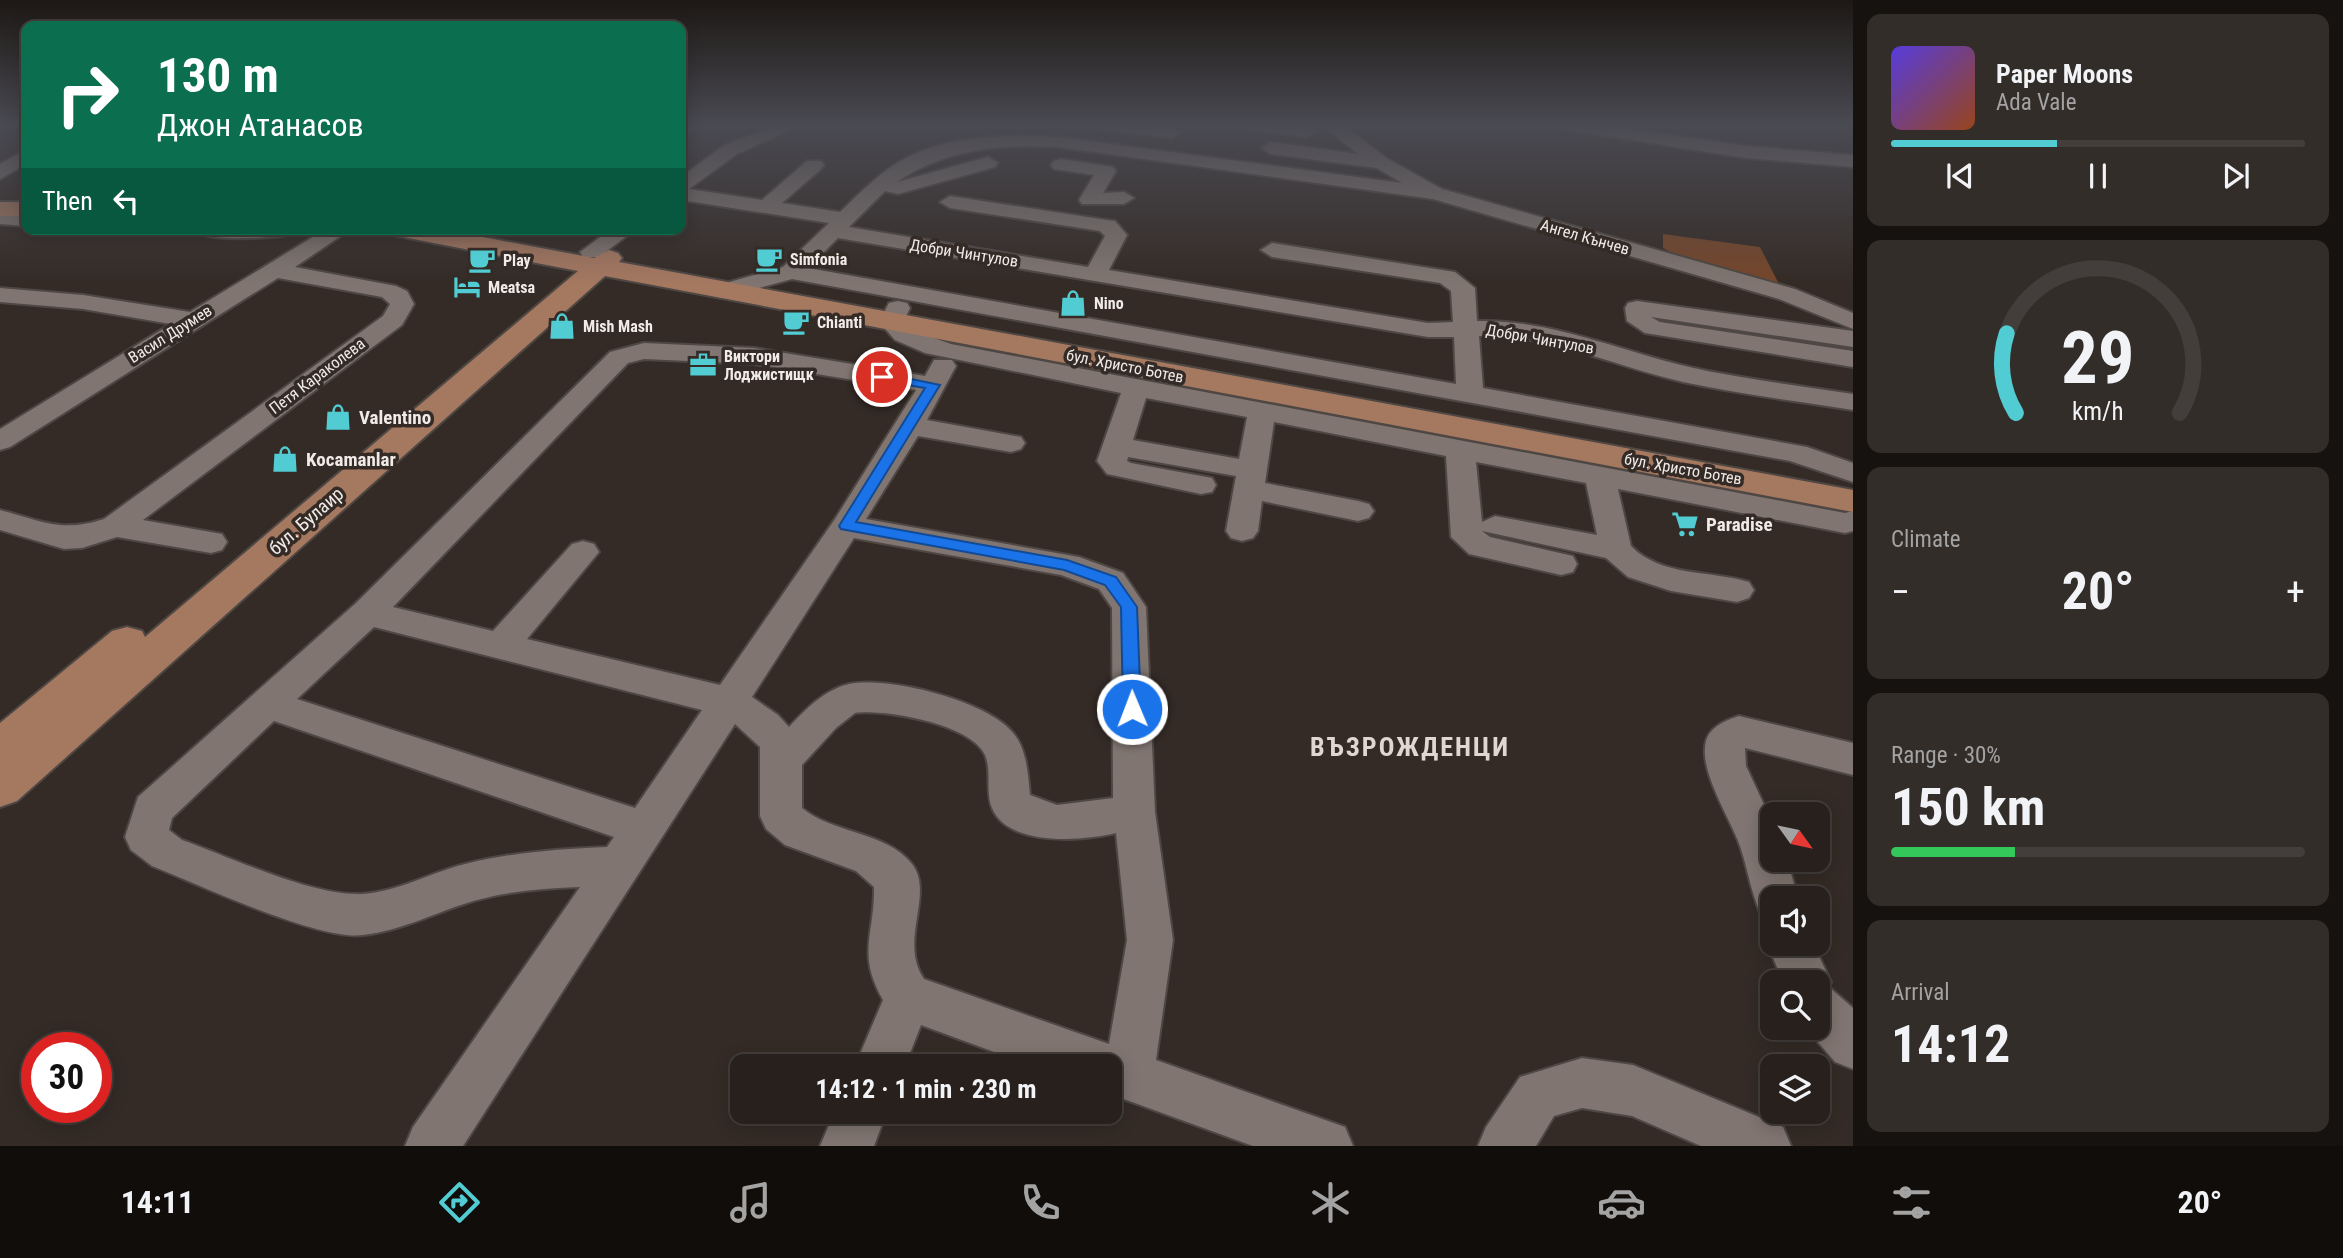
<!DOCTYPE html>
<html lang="en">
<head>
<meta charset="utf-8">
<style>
  :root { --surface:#27201c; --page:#332d29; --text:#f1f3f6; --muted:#a4a3a3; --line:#433e3b; --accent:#51ccd2 }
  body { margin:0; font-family:"Roboto Condensed",sans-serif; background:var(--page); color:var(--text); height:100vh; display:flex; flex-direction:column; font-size:26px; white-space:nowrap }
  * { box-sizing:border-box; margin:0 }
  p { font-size:23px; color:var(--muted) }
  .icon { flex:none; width:38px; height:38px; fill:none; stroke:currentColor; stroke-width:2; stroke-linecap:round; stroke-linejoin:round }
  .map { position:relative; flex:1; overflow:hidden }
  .sheet { display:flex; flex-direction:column; gap:14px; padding:14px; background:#15120f; width:490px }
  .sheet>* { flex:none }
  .hud { position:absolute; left:21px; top:21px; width:665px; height:214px; border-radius:14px; box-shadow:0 4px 18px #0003,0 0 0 2px var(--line); background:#0b6e4f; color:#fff; overflow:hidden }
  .needle { width:46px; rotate:123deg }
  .fabs { position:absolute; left:1760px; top:802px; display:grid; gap:14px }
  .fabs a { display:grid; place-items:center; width:70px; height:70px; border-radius:14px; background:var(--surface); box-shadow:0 4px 18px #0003,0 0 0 2px var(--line); font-size:35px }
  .speed { position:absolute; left:21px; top:1032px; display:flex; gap:14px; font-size:35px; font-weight:700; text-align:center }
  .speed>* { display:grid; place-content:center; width:91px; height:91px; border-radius:50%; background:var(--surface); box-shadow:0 4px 18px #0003,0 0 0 2px var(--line); line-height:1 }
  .speed .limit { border:10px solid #d22; background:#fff; color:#111 }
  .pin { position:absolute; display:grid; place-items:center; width:60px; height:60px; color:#fff; margin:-30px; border:4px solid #fff; border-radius:50%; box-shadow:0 2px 7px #0007 }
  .me { position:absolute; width:77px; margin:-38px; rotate:359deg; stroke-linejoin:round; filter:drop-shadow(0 0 5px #0008) }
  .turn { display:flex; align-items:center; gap:24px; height:147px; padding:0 21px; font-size:32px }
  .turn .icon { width:91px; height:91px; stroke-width:2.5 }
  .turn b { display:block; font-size:49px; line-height:60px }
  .then { display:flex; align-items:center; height:66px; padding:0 21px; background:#0003; gap:14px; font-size:26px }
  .big { font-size:52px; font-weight:700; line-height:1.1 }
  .sheet .tile { flex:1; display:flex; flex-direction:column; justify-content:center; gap:10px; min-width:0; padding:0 24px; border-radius:14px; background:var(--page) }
  .sheet .dial { align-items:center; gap:0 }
  .dial svg { height:182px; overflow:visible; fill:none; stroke:var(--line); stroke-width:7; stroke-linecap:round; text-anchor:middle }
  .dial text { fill:var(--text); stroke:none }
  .song { display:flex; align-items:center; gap:21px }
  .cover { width:84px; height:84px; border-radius:10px; background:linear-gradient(135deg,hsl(250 70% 55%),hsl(20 70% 35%)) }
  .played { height:7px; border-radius:4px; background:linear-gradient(90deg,var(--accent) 40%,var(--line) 40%) }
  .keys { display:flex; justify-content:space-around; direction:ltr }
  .heat { display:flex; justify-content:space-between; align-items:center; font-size:38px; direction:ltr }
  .charge { height:10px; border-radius:5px; background:linear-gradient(90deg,#34c759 30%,var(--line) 0) }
  .trip { position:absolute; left:730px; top:1054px; width:392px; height:70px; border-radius:14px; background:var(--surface); box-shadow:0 4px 18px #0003,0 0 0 2px var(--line); font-weight:700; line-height:70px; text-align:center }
  .dock { display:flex; height:112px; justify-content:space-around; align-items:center; background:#100d0b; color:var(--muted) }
  .dock .icon { width:49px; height:49px }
  .dock .on { color:var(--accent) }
  .dock b { font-size:32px; color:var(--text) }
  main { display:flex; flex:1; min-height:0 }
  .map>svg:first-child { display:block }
</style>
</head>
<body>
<main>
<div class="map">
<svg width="1853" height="1146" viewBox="0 0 1853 1146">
  <rect width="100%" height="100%" fill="#342b26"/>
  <polygon fill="#76462a" points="1663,234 1760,247 1779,284 1670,252 1663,248"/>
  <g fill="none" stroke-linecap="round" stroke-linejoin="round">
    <defs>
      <g id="minor">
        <polygon points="681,124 706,124 681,135"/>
        <path d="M779 124H803L737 154 689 189 762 200 807 161H821L824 165 821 169 782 203 840 212C861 192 882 170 908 157 953 135 1009 134 1058 137L1402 183 1377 168 1271 154 1262 148 1271 142 1358 154 1321 124H1341L1388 159 1442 189 1795 289 1853 313V329L1779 299 1433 199 1058 147C1001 144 945 149 897 182L988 157 998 163 995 167 898 194 885 191 849 227 1088 267 1105 236 1100 231 950 208 940 202 950 196 1107 220 1115 221 1127 235 1109 270 1428 323 1453 322 1451 291 1440 283 1272 257 1261 250 1272 243 1455 272 1475 288 1477 321C1548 319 1618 350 1685 366 1740 379 1797 385 1853 394V410C1797 401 1739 394 1683 382 1616 367 1549 334 1479 336L1483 388 1807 447 1853 463V482L1790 461 792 279 723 298 715 296 711 291 715 286 783 267 829 223 681 200V177L723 146ZM838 238 1428 337H1454L1456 384 808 268Z"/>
        <path d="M1089 124C1108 123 1168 120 1181 133L1172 138 1098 129Z"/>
        <polygon points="1236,124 1285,124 1313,128 1316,132 1307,137 1245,129"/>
        <polygon points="1553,124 1596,124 1746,146 1853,155 1853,167 1746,158 1562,129"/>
        <polygon points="26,150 26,164 0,179 0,164"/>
        <polygon points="1061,159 1113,167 1116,171 1103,193 1124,192 1134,198 1124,204 1082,204 1079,200 1094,175 1054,169 1051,165 1054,161"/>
        <polygon points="0,212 26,214 26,226 0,224"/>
        <path d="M193 229H294L292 234C274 238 203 243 193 229Z"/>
        <path d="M326 229H351L295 267 396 286 407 291 414 304 402 325 143 520 222 534 227 542 222 550 211 553 117 537 82 548 64 549 0 530V510C42 521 61 533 104 519L383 316 390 304 382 297 278 278 10 447 0 450V429L171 324 83 309 0 302V288L83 295 190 312Z"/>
        <polygon points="611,229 636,229 599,257 583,257 580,252"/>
        <path d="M898 301 907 303 910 308 904 321 920 333 951 344 1845 513 1853 511V531L1845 533 1618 489 1631 546C1661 577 1710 570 1749 582L1754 590 1749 598 1737 602 1671 591 1628 577 1606 558 1482 531 1490 537 1573 556 1577 564 1573 572 1561 575 1469 554 1451 537 1446 456 1274 422 1265 483 1358 501 1369 504 1374 511 1369 518 1358 521 1262 501 1258 531 1253 538 1242 541 1231 538 1226 531 1236 476 1128 457 1127 461 1131 463 1212 478 1216 485 1212 492 1201 494 1107 474 1097 461 1121 393 925 353 895 340 879 322 889 303ZM1146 398 1247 417 1239 459 1133 440ZM1476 462 1586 483 1597 535 1495 516 1482 522Z"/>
        <polygon points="1637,301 1853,331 1853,347 1651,317 1660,322 1853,351 1853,367 1645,333 1627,321 1625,308 1628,303"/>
        <path d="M644 343 754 348 925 376 934 360H952L956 366 927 420 1021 437 1025 443 1021 449 1011 452 918 436 866 519 1079 557 1123 573 1146 607 1155 812 1173 940 1156 1060 1345 1127 1353 1146H1253L1110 1094V1066H1032L921 1025 905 1066H855L883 1000C856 953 875 934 874 887L856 871 785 845 766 829 760 816V747L735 724 463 1146H405L413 1127 580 887C542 888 500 892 464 904 430 915 399 931 363 935 319 941 198 884 152 866L131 850 125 837 138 797 355 604 610 352ZM644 359 754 364 916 390 835 519 720 685 527 639 599 552 594 544 583 541 572 544 493 631 393 607 628 363ZM854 538 1061 575 1099 589 1112 608 1113 798 1057 805 1030 795C1028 774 1027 751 1014 734 989 701 889 676 849 684 824 690 806 709 789 727L778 715 752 697ZM374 627 702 710 635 808 297 699ZM855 713C885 709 971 724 985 755 992 771 985 791 992 808 1008 847 1083 841 1116 833L1127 940 1109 1044 924 979C898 941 935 894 912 864 886 831 833 834 802 808V765L836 728ZM274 721 614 837 607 847C560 849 515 852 469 863 433 871 399 892 361 894 312 896 230 857 182 840L169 830 172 818Z"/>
        <path d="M1739 716 1853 743V775L1745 748 1746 766 1773 824V859H1787L1798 898H1773V917L1760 912C1751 892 1748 871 1741 849 1732 820 1698 772 1706 741 1710 727 1726 720 1739 716Z"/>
        <polygon points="1773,930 1773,943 1813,943 1831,982 1829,987 1853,1008 1853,1069 1835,1062 1805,1027 1818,1027 1818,982 1783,982 1767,943"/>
        <polygon points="1582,1058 1633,1065 1783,1127 1791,1146 1701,1146 1632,1116 1582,1108 1554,1116 1536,1146 1478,1146 1486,1127 1520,1077"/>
        <polygon points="835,1111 887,1111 874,1146 820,1146"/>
      </g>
      <g id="major">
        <rect x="0" y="202" width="26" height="14"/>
        <polygon points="386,229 440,229 594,258 609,250 618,253 622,258 619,262 1853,490 1853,512 605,276 17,801 0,807 0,723 112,631 127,627 142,631 145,637 578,271 398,236 389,234"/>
      </g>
    </defs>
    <use href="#minor" stroke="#4e4743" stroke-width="4"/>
    <use href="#major" stroke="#4e4743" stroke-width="4"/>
    <use href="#minor" fill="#807570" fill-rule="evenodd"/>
    <use href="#major" fill="#a57860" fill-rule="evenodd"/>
  </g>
  <linearGradient id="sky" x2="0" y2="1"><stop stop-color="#1d1815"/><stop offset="0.44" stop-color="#4a4a52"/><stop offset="1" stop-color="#4a4a52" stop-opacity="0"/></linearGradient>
  <rect width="1853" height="284" fill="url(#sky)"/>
  <polygon fill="#1a73e8" stroke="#114b97" stroke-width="2" points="882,373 940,385 856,522 1067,560 1116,577 1137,607 1141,709 1138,714 1125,714 1123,709 1121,607 1105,585 1064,570 841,529 839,526 925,388 878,380 876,377"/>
  <defs>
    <symbol id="cafe-bare" viewBox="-9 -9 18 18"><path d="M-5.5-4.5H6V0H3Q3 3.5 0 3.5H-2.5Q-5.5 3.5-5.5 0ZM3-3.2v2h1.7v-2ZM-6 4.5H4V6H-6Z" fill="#51ccd2" stroke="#342b26" stroke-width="2.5" paint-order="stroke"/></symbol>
    <symbol id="hotel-bare" viewBox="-9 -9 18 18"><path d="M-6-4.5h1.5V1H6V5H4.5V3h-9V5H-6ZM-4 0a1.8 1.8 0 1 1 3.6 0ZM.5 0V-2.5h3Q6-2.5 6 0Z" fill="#51ccd2" stroke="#342b26" stroke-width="2.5" paint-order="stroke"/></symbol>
    <symbol id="shop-bare" viewBox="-9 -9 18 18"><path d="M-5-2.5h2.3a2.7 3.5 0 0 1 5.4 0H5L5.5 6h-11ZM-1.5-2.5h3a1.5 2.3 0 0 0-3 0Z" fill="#51ccd2" stroke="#342b26" stroke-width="2.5" paint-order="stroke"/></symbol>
    <symbol id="office-bare" viewBox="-9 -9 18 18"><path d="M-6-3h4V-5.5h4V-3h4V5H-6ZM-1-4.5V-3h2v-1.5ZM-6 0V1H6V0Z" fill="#51ccd2" stroke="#342b26" stroke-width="2.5" paint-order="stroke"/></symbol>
    <symbol id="supermarket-bare" viewBox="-9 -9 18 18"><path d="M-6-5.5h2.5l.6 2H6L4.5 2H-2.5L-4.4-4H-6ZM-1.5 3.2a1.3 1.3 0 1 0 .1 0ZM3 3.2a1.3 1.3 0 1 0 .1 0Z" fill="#51ccd2" stroke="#342b26" stroke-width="2.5" paint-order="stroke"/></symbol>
  </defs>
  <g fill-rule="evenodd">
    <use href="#cafe-bare" x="750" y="240" width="38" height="38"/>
    <use href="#cafe-bare" x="463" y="241" width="38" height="38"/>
    <use href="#hotel-bare" x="448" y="268" width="38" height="38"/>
    <use href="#shop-bare" x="1054" y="284" width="38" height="38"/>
    <use href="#cafe-bare" x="777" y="303" width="38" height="38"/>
    <use href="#shop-bare" x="543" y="307" width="38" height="38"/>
    <use href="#office-bare" x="684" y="346" width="38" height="38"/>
    <use href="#shop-bare" x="319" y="398" width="38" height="38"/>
    <use href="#shop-bare" x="266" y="440" width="38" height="38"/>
    <use href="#supermarket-bare" x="1666" y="505" width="38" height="38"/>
  </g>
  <g text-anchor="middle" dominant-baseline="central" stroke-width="7" stroke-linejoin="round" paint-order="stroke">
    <g font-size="16" fill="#f1ebe8" stroke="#342b26">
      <text transform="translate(1585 237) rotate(16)">Ангел Кънчев</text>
      <text transform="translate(964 253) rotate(9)">Добри Чинтулов</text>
      <text transform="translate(170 334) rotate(-32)">Васил Друмев</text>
      <text transform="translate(1540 339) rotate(10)">Добри Чинтулов</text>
      <text transform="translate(1125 366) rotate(11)">бул. Христо Ботев</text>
      <text transform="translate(317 376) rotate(-37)">Петя Караколева</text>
      <text transform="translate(1683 469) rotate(10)">бул. Христо Ботев</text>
    </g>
    <g font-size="16" font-weight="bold" fill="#f1ebe8" stroke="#342b26" text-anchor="start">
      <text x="790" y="259">Simfonia</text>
      <text x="503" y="260">Play</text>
      <text x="488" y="287">Meatsa</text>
      <text x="1094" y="303">Nino</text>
      <text x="817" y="322">Chianti</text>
      <text x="583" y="326">Mish Mash</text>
      <text x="724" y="356">Виктори<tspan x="724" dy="18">Лоджистищк</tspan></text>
    </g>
    <g font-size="19" font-weight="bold" fill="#f1ebe8" stroke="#342b26" text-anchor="start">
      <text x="359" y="417">Valentino</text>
      <text x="306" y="459">Kocamanlar</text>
      <text x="1706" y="524">Paradise</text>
    </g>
    <g font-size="19" fill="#f1ebe8" stroke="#342b26">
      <text transform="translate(306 521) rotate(-41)">бул. Булаир</text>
    </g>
    <g font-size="26" font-weight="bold" letter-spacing="2" fill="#e2d6d0" stroke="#342b26">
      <text x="1410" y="747">ВЪЗРОЖДЕНЦИ</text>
    </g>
  </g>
</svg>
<div class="fabs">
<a><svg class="needle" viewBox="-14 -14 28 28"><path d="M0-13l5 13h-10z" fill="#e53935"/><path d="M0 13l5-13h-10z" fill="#a4a3a3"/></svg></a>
<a><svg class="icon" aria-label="sound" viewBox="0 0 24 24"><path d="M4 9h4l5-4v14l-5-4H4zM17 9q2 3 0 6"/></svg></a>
<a><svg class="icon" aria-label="search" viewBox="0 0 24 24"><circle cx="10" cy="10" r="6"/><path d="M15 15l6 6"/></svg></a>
<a><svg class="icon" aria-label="layers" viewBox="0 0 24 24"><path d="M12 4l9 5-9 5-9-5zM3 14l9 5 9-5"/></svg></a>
</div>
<div class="speed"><div class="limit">30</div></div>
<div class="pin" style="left:882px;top:377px;background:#d93025"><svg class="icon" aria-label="arrive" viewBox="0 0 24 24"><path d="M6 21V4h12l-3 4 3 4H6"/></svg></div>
<svg class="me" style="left:1132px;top:709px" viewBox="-20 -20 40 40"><circle r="17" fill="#1a73e8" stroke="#fff" stroke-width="3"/><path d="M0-11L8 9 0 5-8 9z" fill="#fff"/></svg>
<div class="trip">14:12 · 1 min · 230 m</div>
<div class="hud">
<div class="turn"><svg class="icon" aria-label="right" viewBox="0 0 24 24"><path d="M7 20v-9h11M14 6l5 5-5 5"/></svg><div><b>130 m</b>Джон Атанасов</div></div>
<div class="then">Then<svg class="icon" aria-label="left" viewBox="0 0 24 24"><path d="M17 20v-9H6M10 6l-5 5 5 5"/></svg></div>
</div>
</div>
<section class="sheet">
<div class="tile">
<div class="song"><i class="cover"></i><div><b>Paper Moons</b><p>Ada Vale</p></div></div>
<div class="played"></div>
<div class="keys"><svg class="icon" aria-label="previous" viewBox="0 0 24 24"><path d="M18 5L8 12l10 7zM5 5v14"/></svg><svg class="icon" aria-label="pause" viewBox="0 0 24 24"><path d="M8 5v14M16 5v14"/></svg><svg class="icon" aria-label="next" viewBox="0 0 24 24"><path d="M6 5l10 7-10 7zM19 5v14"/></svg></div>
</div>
<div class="tile dial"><svg viewBox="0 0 100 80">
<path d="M14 69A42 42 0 1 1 86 69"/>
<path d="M14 69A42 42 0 0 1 10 34" stroke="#51ccd2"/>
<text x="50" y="56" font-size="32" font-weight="700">29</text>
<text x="50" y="72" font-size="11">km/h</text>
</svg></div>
<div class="tile"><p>Climate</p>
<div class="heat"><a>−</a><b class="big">20°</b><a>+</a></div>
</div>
<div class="tile"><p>Range · 30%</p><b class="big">150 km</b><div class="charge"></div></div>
<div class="tile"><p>Arrival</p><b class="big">14:12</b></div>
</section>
</main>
<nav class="dock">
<b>14:11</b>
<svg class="icon on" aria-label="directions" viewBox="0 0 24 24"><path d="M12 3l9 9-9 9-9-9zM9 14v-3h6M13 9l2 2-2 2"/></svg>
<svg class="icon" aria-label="music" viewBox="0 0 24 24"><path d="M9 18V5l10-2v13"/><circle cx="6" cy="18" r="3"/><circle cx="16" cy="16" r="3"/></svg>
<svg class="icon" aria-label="phone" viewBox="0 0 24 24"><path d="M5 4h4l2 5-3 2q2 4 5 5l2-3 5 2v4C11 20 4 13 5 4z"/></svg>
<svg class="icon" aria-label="climate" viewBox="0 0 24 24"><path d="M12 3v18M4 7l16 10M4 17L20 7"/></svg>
<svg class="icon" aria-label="car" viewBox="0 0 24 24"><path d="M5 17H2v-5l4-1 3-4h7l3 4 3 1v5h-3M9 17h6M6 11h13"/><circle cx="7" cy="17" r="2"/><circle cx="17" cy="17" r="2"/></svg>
<svg class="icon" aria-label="filters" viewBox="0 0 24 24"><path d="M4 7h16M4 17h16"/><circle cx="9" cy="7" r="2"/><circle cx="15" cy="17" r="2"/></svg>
<b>20°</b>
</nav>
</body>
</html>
